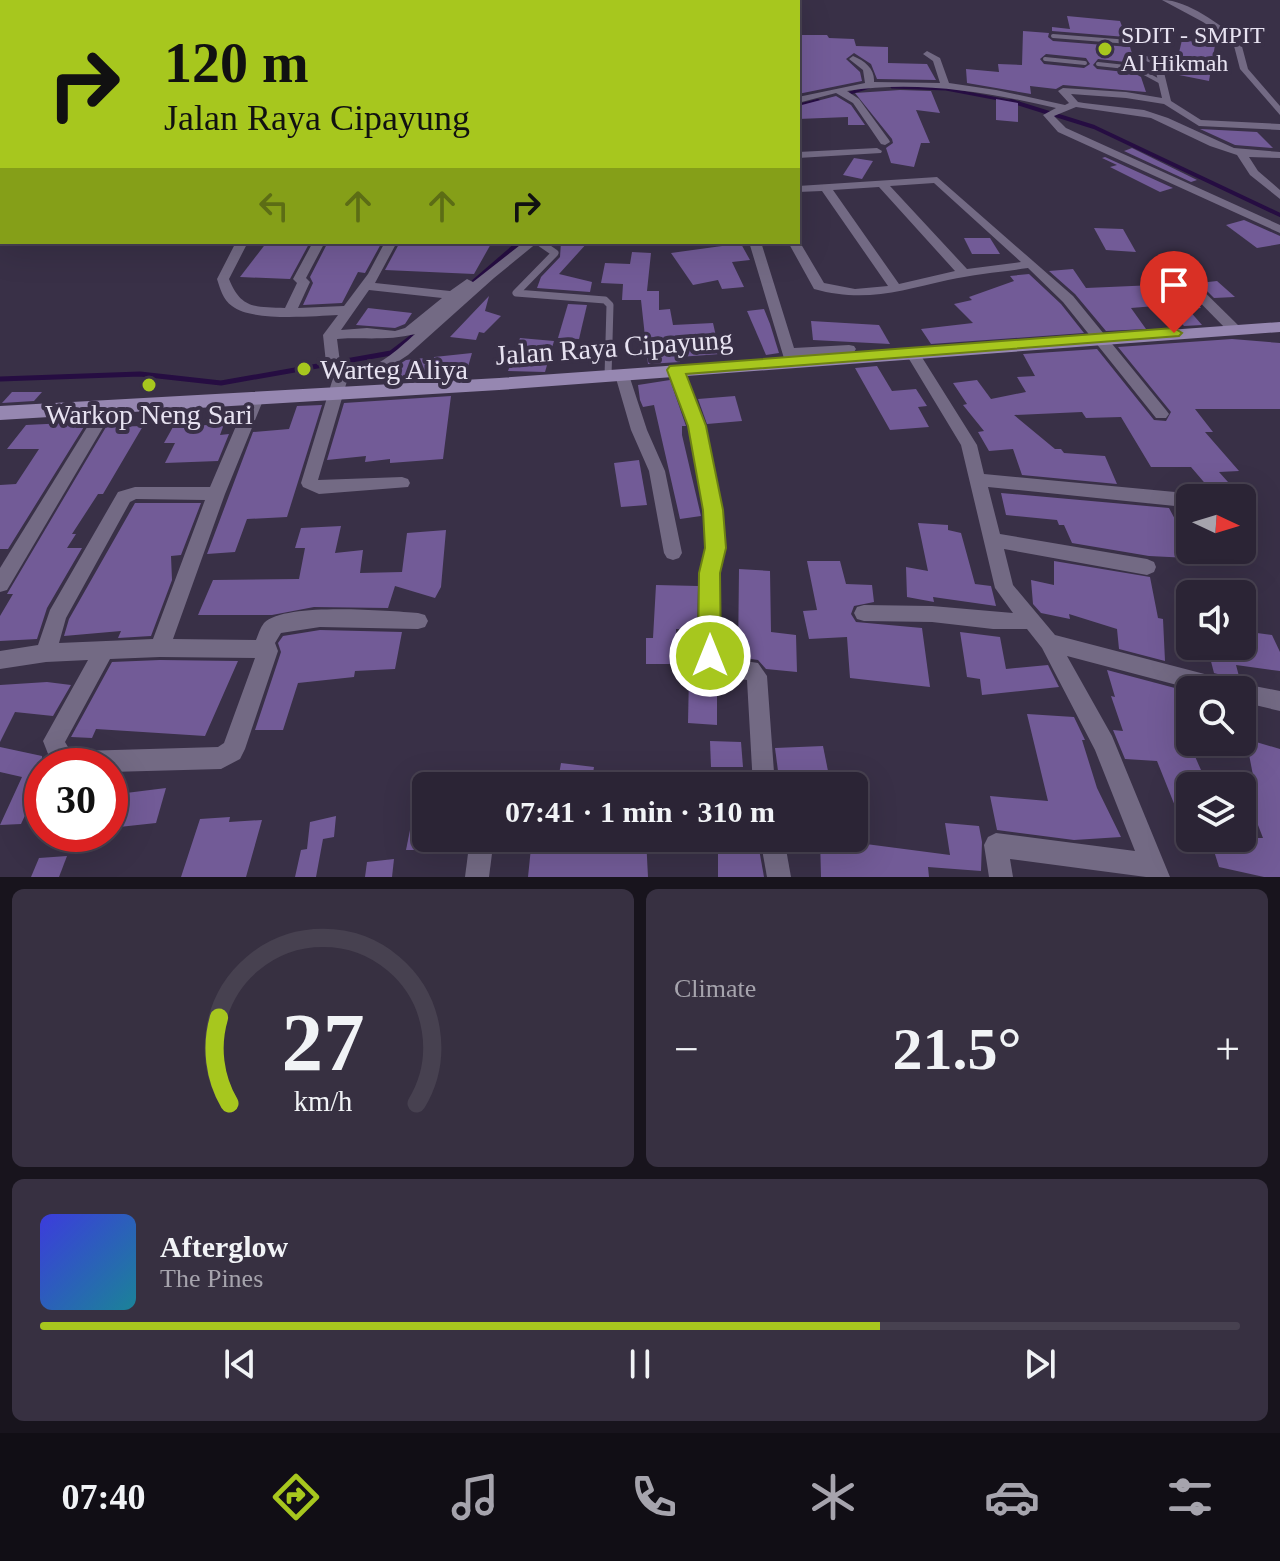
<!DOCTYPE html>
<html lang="en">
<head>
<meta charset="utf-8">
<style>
  :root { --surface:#2b2435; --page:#373041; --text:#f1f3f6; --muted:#a6a4ad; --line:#474150; --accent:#a7c71e }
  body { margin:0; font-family:Georgia,serif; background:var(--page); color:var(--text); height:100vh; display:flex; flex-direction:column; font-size:30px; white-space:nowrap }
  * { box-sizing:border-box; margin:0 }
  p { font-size:26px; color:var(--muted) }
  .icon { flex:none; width:44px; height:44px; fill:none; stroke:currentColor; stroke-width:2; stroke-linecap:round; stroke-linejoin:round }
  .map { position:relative; height:877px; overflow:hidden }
  .panel { display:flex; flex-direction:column; gap:12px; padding:12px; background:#18141d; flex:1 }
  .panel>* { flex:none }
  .guide { position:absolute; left:0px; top:0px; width:800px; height:244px; box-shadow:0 8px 32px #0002,0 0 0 2px var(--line); background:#a7c71e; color:#111; overflow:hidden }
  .needle { width:52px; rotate:94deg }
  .fabs { position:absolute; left:1176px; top:484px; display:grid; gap:16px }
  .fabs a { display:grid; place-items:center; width:80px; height:80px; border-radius:12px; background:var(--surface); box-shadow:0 8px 32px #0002,0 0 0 2px var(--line); font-size:40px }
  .speed { position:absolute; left:24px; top:748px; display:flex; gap:16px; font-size:40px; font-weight:700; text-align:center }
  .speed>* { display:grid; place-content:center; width:104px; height:104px; border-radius:50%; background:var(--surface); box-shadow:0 8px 32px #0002,0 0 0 2px var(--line); line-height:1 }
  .speed .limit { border:12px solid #d22; background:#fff; color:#111 }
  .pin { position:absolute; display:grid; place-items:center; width:68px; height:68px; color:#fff; margin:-82px -34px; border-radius:50% 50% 50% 0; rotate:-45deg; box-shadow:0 0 8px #0007 }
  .pin .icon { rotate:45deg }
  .me { position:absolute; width:88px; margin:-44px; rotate:0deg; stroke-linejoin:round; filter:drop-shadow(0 0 6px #0008) }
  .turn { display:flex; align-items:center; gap:28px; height:168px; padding:0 32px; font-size:36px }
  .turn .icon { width:104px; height:104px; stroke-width:2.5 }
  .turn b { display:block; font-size:56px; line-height:68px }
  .lanes { display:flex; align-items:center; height:76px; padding:0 32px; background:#0003; justify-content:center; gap:40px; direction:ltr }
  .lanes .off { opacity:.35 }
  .big { font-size:60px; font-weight:600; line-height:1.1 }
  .panel .tile { flex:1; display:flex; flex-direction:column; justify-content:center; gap:12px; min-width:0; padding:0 28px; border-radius:12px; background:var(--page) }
  .panel .dial { align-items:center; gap:0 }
  .dial svg { height:208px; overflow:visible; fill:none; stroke:var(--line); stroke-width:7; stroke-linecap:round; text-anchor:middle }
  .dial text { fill:var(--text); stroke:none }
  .song { display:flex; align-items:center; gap:24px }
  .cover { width:96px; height:96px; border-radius:12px; background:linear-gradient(135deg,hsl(240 70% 55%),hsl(190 70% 35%)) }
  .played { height:8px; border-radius:4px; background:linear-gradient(90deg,var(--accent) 70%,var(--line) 70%) }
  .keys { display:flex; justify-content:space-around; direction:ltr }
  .heat { display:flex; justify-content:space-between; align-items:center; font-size:44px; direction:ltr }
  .panel .tiles { flex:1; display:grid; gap:12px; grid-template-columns:1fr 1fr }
  .tile:last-child { grid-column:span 2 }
  .trip { position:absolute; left:412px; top:772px; width:456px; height:80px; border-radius:12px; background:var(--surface); box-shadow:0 8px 32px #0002,0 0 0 2px var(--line); font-weight:600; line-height:80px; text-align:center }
  .tab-bar { display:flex; height:128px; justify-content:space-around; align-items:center; background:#110e15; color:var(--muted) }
  .tab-bar .icon { width:56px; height:56px }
  .tab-bar .current { color:var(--accent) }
  .tab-bar b { font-size:36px; color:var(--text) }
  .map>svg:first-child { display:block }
</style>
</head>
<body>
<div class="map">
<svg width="1280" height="877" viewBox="0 0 1280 877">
  <rect width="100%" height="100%" fill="#393047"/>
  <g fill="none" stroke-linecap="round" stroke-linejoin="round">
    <g stroke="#260d42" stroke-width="3">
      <polyline points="892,87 946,89 1019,103"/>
      <polyline points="850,93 869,87"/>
      <polyline points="810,103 818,101"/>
    </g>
    <g stroke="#260d42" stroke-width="4">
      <polyline points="1011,101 1094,127 1280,215"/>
      <polyline points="798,106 818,101"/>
    </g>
    <g stroke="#260d42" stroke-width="5">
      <polyline points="474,282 520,242"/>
      <polyline points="0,379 140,374 221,383 391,353 412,337"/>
    </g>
  </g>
  <g fill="#725b97" fill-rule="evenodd">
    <polygon points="1067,16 1120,21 1126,37 1052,31 1052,27 1070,29"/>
    <path d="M1023 31 1049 33 1048 37 1053 41 1130 47 1135 63 1098 59 1093 65 1097 69 1134 73 1141 77 1146 92 1063 85 1056 89 1030 86 1031 94 967 83 966 69 999 72 998 64 1022 65ZM1046 54 1086 58 1090 64 1084 68 1044 64 1040 59Z"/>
    <polygon points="798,35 827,35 829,38 854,39 856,46 888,47 888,63 927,64 936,80 877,79 871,64 854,53 846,59 860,72 862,81 798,94"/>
    <polygon points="1182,40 1215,45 1209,81 1174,74"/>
    <polygon points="900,90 931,91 940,113 916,110 930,143 921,143 914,167 891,163 886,148 893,143 892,139 855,93"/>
    <polygon points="836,96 851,105 865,125 848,125 848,117 798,119 798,106"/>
    <polygon points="996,99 1018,103 1018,122 996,120"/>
    <polygon points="1200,129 1257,132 1273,148 1235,145"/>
    <polygon points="1132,148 1197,180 1191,182 1124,151"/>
    <polygon points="1105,157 1173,188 1160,192 1110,167 1117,165 1102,158"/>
    <polygon points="854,158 873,161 862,179 843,175"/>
    <polygon points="1244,220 1280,236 1280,244 1257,248 1226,225"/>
    <polygon points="1094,228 1123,229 1136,252 1106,250"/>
    <polygon points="964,238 990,238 1000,254 972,254"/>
    <polygon points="267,242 310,242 290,279 240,277"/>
    <polygon points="328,242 382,242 365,273 358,272 342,303 303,305 313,283 310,277"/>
    <polygon points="400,242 492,242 474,274 385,270"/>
    <polygon points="561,242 588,242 559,274 592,282 590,292 537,288 541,277 560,257"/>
    <polygon points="720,242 740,242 750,260 732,262 744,287 722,289 718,280 693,285 671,253 722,246"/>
    <polygon points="632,252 651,253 647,291 659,291 659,310 670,309 673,325 713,323 720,354 679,357 680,362 648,364 641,300 622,300 623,284 601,283 605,263 630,264"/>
    <polygon points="1073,269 1086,288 1178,284 1201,308 1188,309 1202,325 1184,326 1177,318 1188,309 1171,310 1167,305 1131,308 1146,329 1106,331 1075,294 1049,271"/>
    <polygon points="1029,274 1061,304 1084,333 931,344 921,329 973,323 954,304 972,300 969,297 1014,281 1010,276"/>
    <polygon points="1217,281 1235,297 1214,298 1199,283"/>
    <polygon points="489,296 485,311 501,316 484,333 479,332 476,340 450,337"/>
    <polygon points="568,304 587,305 579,339 558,338"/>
    <polygon points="368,308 412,313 405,324 395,328 356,325"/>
    <polygon points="764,309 770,324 779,353 766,355 747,311"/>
    <polygon points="811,321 879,325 890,344 813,340"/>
    <polygon points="520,338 554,341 545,372 508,371"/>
    <polygon points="1232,339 1280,343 1280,409 1195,409 1213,432 1205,432 1239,471 1219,472 1237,492 1215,495 1191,467 1151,467 1121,417 1086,418 1082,412 1014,415 1055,449 1061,449 1064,453 1105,456 1117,484 1022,475 1013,449 989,451 978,432 984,431 963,405 967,404 953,383 977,380 991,399 1026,392 1017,377 1035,376 1023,354 1097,349 1154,420 1166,421 1171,412 1118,347"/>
    <polygon points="472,353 465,377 391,381 392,369 406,360"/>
    <polygon points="877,366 892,391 916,389 927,406 918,407 929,427 890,430 855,368"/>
    <polygon points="670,380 686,426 682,426 682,435 701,516 680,519 654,405 643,407 640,400 638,385"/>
    <polygon points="12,392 42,392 34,401 2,403"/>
    <polygon points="451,396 443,459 390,463 390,459 365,462 366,456 327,460 344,403"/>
    <polygon points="735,396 742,421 707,424 698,399"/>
    <polygon points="322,405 287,517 247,519 235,552 207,554 253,432 289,429 297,406"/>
    <polygon points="87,422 8,549 0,549 0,485 16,484 39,449 7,449 26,425"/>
    <polygon points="224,424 220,435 229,434 218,461 165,463 175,443 164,443 173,427"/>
    <polygon points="143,426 103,494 98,494 72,534 76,534 67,548 82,548 47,608 37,639 0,641 0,616 13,594 7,594 106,427"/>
    <polygon points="639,460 647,505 621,507 614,463"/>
    <polygon points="1001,493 1169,508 1178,525 1183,526 1190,537 1189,558 1149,556 1072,543 1064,525 1059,525 1057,520 1006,515"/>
    <polygon points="135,503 201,503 181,555 171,556 172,580 151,636 118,638 121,631 64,636 69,619"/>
    <polygon points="918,523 948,525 948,530 961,533 975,584 991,586 996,606 933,597 934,602 907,597 906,567 928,571"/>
    <polygon points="341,526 335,553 363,550 360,573 402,572 407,533 446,530 441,587 435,598 395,586 388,608 314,607 272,615 198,615 213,580 299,579 305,548 295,548 301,528"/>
    <polygon points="807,561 840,561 846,584 872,585 874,602 854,606 851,614 856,622 922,628 930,687 850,678 847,637 809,639 803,611 817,610"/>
    <polygon points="1054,561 1150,577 1158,618 1163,619 1165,661 1119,649 1117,629 1069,614 1070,619 1041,613 1033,604 1031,580 1054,585"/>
    <polygon points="739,569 770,571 771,632 796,635 797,672 766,669 758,660 738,657"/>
    <polygon points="656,585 698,586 697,630 676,629 678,664 646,664 646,638 653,638"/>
    <polygon points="320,630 402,632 395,669 355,671 354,677 298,683 283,730 255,730 281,652 278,643 283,636"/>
    <polygon points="1242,631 1272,635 1280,652 1280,671 1236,665 1240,680 1214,673 1207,646 1242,646"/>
    <polygon points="960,632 1000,637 1006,669 1048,665 1059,687 982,695 980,679 967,677"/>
    <polygon points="160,660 238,661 205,736 96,729 92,738 71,737 112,662"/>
    <polygon points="1107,670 1190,692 1190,745 1208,786 1190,786 1190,806 1175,806 1157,761 1125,759 1113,730 1123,731 1111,696 1115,697"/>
    <polygon points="689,675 717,679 717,725 688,723"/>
    <polygon points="47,682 71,685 53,716 15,712 0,742 0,685"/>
    <polygon points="1027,714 1074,717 1085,740 1082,740 1097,788 1121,837 1074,840 997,830 990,796 1048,801"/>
    <polygon points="1246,739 1280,749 1280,877 1264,877 1219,867 1210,838 1263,838 1248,799 1258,801"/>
    <polygon points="710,741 741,742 743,767 711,767"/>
    <polygon points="823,746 831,786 780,786 775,748"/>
    <polygon points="0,747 42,756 42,810 28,809 21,824 0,825 22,777 0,772"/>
    <polygon points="561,763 594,767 591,786 557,786"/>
    <polygon points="166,788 156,823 110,828 110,795"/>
    <polygon points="418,790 426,790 426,850 406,850"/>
    <polygon points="336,816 334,837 323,839 316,877 295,877 301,850 307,849 310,822"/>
    <polygon points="230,817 229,822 262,820 246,877 181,877 200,819"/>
    <polygon points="945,823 979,826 982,842 981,871 928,867 929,877 821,877 820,838 950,855"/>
    <polygon points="532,838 568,838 568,842 621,844 621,838 646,838 648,877 528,877"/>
    <polygon points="718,838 757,838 764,877 718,877"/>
    <polygon points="67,856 59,877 31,877 39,858"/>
    <polygon points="394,859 392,877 365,877 367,862"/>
  </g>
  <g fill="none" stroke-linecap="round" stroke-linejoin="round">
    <g stroke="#736a84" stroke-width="4">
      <polyline points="1053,36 1142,43"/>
      <polyline points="1045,59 1085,63"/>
      <polyline points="1098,64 1135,68 1161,82"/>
    </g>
    <polyline stroke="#736a84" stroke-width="7" points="539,242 555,253 516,293 605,300 610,305 608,376"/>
    <g fill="#736a84" fill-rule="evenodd">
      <path d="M1162 0C1189 0 1218 25 1240 39L1248 69 1280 106V115L1240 69 1233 42 1203 22Z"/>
      <rect x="0" y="20" width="2" height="4"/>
      <path d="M927 51 940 58 949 83 996 90 1065 105 1069 103 1058 91 1063 88 1126 92 1162 98 1154 64 1135 57 1139 54 1161 60 1171 101 1201 120 1280 124V130L1199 126 1164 104 1126 98 1071 94 1078 102 1084 103 1144 110 1168 118 1234 148 1280 152V158L1249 157 1258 171 1280 190V199L1250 175 1237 155 1210 146 1151 118 1076 107 1054 116 1066 128 1280 225V233L1058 132 1043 115 1056 108C987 92 917 80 847 91L859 99 889 140 890 142 885 145 881 144 853 103 836 93 798 103V97L865 83 863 70 849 59 853 56C865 61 875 69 874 82L940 83 933 61 923 54Z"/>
      <polygon points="2,108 2,114 0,115 0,109"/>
      <polygon points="877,148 882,151 881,153 798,158 798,152"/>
      <path d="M937 177 1073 296 1166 410 1169 414 1166 418H1156L1063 302 1028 268C1001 272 975 274 948 280 900 291 864 303 814 289L788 242H798V239L824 283 855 289 888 286 822 191 798 192V186ZM934 183 1021 262 967 269 890 186ZM879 187 955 271 899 284 833 190Z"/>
      <path d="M236 242H248L229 279C241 309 255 307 285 308L297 283 293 279 313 242H325L306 278 310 282 298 308 344 306 368 274 385 242H397L375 283 450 291 467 279 473 282 524 242H538L494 278 408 355 370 380 347 381 318 480 402 477 408 479 410 483 408 487 319 494 303 487 301 483 333 378 327 372 323 335 338 315C313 316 252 322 232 306 223 300 220 288 217 279ZM369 290 442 298 405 328 395 331 367 328 341 330ZM415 334C395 352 369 377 341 370L337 339C364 337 389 341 415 334Z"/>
      <polygon points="749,242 761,242 794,348 849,345 854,346 856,349 854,352 797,357 796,365 786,365"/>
      <polygon points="1175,266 1179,267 1239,326 1241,329 1239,332 1229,332 1171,273 1169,270"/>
      <polygon points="913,349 918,351 977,445 984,474 1175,492 1181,494 1184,499 1181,504 1175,506 988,487 1000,534 1147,559 1154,562 1156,567 1154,572 1147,575 1004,549 1013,585 1055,635 1239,683 1280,691 1280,711 1242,702 1242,690 1196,690 1067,656 1112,736 1170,877 1146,877 1010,859 1013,877 989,877 984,845 988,837 996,833 1135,851 1095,750 1042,648 1027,629 993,629 932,622 864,621 857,619 854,613 857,607 864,605 932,606 1013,613 995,588 961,445 906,354"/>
      <polygon points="676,365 683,370 705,426 722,510 725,548 719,573 720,657 758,663 767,676 775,786 753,786 747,680 710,675 700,660 701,573 707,548 704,510 689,426 669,370"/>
      <polygon points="622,370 629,375 647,430 665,471 682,553 679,558 673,560 667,558 664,553 649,471 631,430 615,375"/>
      <path d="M256 393 264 398 225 494 173 639 256 640C258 635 260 628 264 623 285 602 387 611 418 613L425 615 428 621 425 627 418 629 320 627 281 633 275 643 278 651 245 749 240 759 221 769 110 772V766H58L52 764 43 741 88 660 46 662 0 669V651L38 645 50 610 118 492 135 487H210L248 398ZM136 499 205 500 153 639 59 643 66 618 130 502ZM160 657 255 658 224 743 218 747 80 751 68 747 65 742 110 659Z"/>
      <polygon points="107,402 115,407 7,590 0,592 0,568 102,403"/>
      <polygon points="470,838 494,838 489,877 465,877"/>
      <polygon points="760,838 784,838 791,877 767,877"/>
    </g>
    <polygon fill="#9687b1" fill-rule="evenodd" points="1280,322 1280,332 499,390 0,420 0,406 499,378"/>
  </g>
  <polygon fill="#a7c71e" stroke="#6d8114" stroke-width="2" points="1174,328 1182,333 1179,336 686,374 706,426 723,510 726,548 720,573 721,656 718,663 710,666 702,663 698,656 699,573 705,548 703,510 688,426 667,370 670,366"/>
  <g fill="#a7c71e" stroke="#393047" stroke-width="3">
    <circle cx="1105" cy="49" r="8"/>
    <circle cx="304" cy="369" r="8"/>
    <circle cx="149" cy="385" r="8"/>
  </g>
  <g text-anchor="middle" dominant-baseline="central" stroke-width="8" stroke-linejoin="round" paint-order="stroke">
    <g font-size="24" fill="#e7e2f1" stroke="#393047" text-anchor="start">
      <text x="1121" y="35">SDIT - SMPIT<tspan x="1121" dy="28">Al Hikmah</tspan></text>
    </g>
    <g font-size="28" fill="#e7e2f1" stroke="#393047">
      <text transform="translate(614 347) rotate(-4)">Jalan Raya Cipayung</text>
    </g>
    <g font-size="28" fill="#e7e2f1" stroke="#393047" text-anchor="start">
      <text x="320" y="369">Warteg Aliya</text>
      <text x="149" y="414" text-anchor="middle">Warkop Neng Sari</text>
    </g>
  </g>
</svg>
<div class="fabs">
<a><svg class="needle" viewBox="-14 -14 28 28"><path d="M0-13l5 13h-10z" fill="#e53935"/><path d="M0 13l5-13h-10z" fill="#a6a4ad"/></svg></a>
<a><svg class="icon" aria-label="sound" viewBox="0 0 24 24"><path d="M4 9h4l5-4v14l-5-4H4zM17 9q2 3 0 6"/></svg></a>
<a><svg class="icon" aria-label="search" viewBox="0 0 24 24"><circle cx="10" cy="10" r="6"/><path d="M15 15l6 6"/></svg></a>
<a><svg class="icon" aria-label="layers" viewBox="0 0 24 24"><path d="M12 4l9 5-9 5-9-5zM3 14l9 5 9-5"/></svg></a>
</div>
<div class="speed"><div class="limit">30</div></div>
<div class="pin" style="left:1174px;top:333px;background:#d93025"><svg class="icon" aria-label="arrive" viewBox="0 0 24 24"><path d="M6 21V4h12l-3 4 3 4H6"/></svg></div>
<svg class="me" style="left:710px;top:656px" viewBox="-20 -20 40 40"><circle r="17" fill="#a7c71e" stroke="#fff" stroke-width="3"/><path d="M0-11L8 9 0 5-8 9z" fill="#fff"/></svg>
<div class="trip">07:41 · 1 min · 310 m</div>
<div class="guide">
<div class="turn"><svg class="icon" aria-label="right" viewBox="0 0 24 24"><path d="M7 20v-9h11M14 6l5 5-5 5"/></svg><div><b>120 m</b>Jalan Raya Cipayung</div></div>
<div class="lanes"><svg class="icon off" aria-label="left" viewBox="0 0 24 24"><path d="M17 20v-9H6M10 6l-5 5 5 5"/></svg><svg class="icon off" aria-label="ahead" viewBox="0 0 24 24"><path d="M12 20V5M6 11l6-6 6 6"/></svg><svg class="icon off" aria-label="ahead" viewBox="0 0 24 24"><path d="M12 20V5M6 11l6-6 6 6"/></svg><svg class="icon" aria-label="right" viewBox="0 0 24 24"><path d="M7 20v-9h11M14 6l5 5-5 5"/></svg></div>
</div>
</div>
<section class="panel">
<div class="tiles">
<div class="tile dial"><svg viewBox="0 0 100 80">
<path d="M14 69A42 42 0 1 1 86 69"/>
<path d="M14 69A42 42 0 0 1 10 36" stroke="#a7c71e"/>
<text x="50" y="56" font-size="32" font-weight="700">27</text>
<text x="50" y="72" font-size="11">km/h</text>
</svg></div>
<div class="tile"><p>Climate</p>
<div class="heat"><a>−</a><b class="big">21.5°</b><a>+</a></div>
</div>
<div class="tile">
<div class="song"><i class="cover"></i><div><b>Afterglow</b><p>The Pines</p></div></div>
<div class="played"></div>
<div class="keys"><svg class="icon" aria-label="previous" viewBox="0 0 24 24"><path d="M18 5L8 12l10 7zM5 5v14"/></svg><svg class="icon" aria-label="pause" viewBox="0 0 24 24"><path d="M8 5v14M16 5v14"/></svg><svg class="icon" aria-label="next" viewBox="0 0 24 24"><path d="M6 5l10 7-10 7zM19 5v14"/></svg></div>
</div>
</div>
</section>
<nav class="tab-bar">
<b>07:40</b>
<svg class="icon current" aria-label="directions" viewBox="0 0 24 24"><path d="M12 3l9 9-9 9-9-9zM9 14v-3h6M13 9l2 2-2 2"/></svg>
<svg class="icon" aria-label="music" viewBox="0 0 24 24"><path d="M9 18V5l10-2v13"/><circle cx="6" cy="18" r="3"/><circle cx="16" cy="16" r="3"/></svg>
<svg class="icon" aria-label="phone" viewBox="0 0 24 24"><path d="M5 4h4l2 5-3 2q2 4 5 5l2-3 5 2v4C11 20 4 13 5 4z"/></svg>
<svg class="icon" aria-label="climate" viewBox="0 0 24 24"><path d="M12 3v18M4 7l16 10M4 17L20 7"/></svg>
<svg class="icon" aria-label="car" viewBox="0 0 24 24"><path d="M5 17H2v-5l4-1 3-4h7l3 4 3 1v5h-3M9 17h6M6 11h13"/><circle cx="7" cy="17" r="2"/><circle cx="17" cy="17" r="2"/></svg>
<svg class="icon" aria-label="filters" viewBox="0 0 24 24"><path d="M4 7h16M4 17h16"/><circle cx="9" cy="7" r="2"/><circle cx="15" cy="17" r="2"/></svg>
</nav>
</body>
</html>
